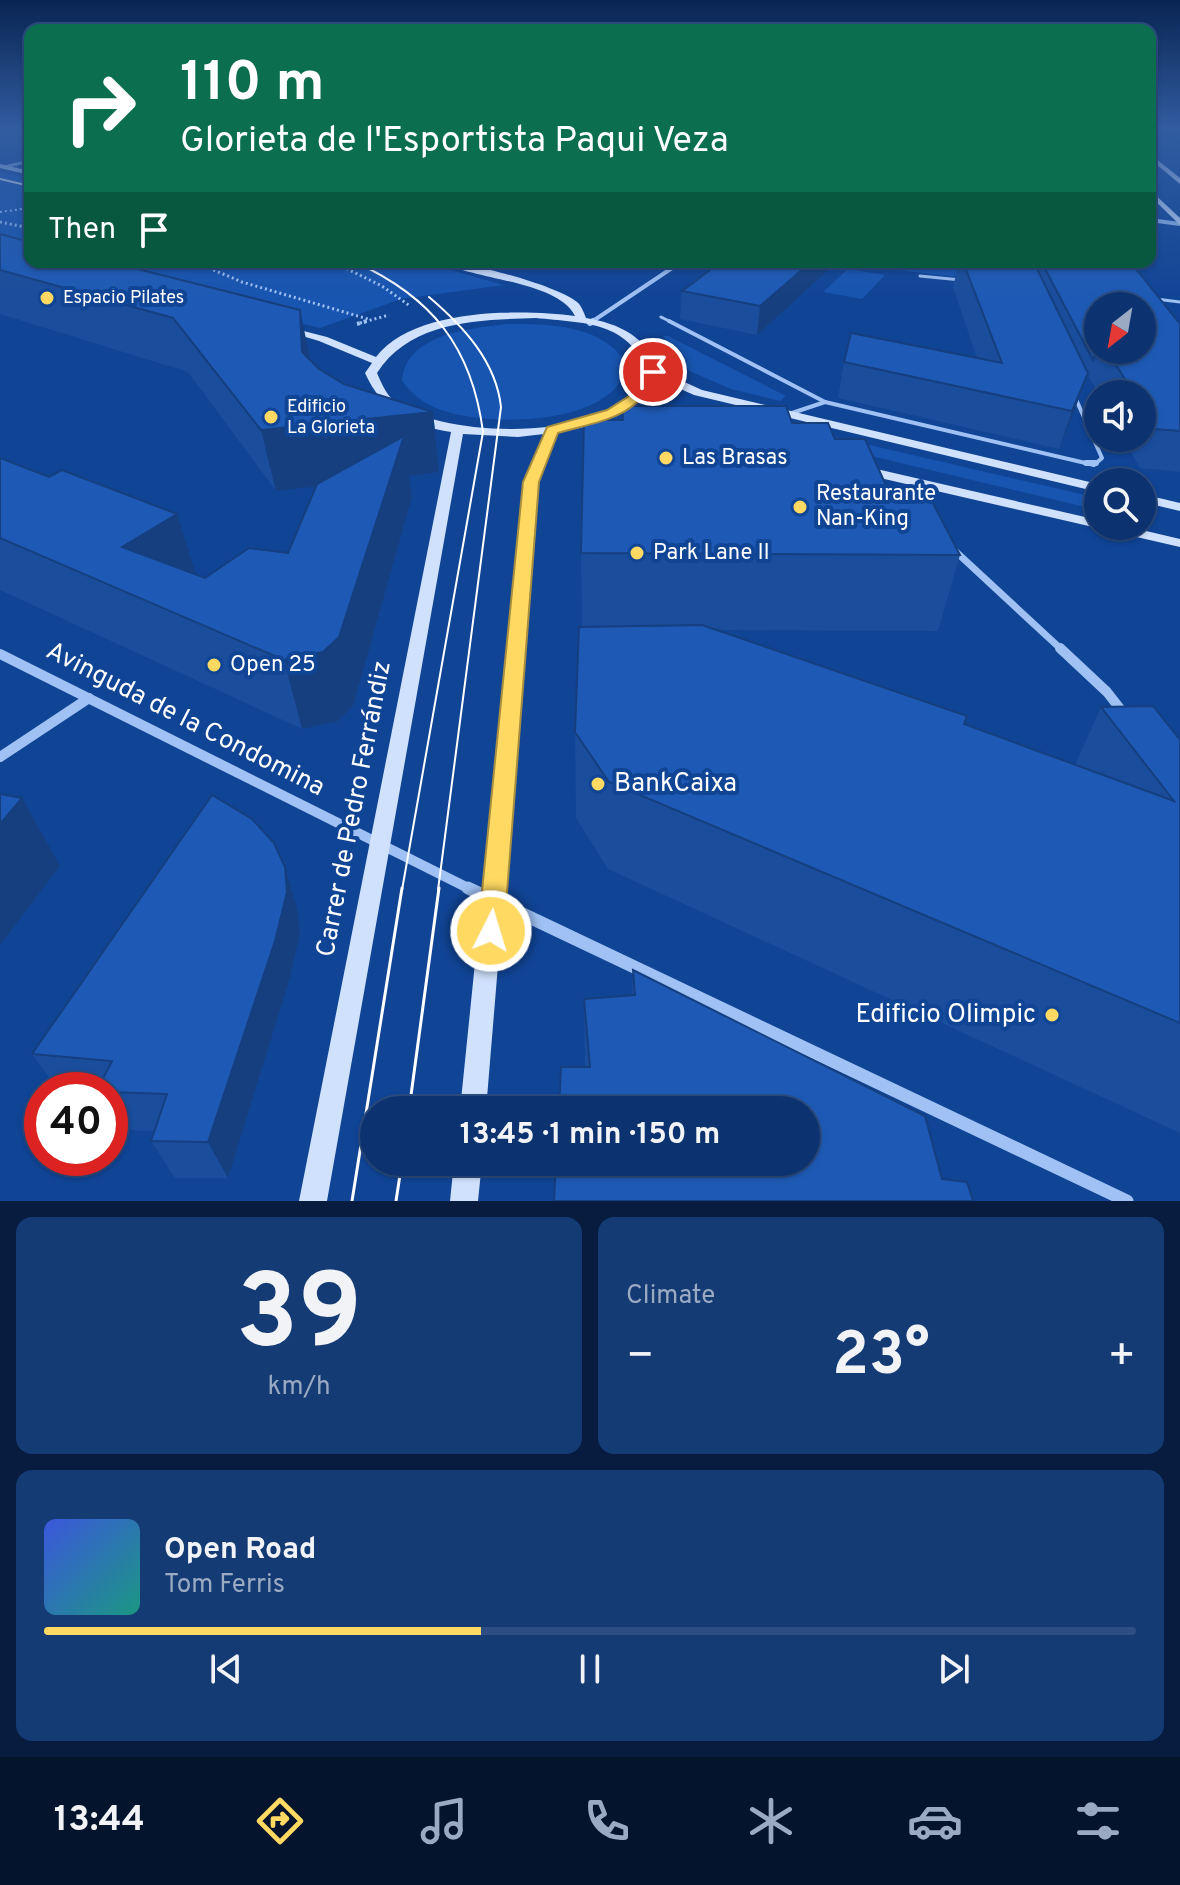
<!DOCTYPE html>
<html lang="en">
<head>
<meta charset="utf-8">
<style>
  :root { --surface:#0c3370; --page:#153b75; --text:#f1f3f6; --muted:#9aaac3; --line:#2c4e83; --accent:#ffd962 }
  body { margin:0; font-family:Overpass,sans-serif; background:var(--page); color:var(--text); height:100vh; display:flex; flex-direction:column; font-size:30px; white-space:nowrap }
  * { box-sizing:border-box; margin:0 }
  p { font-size:26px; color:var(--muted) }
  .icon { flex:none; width:44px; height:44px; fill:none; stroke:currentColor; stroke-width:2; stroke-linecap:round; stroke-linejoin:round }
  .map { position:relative; height:1201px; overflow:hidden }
  .panel { display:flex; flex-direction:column; gap:16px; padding:16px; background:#071c3e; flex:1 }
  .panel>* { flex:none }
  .banner { position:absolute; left:24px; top:24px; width:1132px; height:244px; border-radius:16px; box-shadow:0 2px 6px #0004,0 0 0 2px var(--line); background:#0b6e4f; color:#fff; overflow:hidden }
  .needle { width:52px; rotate:211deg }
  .buttons { position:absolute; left:1084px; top:292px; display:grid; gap:16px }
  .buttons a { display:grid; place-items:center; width:72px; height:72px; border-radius:50%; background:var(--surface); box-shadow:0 2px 6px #0004,0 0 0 2px var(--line); font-size:40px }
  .speed { position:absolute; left:24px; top:1072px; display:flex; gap:16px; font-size:40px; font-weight:700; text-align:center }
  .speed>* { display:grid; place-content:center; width:104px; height:104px; border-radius:50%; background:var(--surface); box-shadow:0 2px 6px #0004,0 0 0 2px var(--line); line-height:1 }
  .speed .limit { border:12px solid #d22; background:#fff; color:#111 }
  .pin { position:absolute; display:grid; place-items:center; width:68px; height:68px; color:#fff; margin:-34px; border:4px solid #fff; border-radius:50%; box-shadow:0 2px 8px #0007 }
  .me { position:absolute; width:88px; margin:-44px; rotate:5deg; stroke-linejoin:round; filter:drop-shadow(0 0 6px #0008) }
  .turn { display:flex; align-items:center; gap:28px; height:168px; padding:0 24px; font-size:36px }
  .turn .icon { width:104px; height:104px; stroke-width:2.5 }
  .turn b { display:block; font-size:56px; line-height:68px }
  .then { display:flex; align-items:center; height:76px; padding:0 24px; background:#0003; gap:16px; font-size:30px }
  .big { font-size:60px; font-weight:700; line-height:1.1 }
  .panel .card { flex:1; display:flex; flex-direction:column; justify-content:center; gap:12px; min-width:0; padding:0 28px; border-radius:16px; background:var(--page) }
  .panel .dial { align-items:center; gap:0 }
  .dial b { font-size:104px; line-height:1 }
  .song { display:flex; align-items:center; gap:24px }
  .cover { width:96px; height:96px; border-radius:12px; background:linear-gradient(135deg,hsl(230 70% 55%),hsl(170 70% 35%)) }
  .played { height:8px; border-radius:4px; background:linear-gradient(90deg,var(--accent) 40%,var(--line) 40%) }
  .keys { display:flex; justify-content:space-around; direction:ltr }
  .heat { display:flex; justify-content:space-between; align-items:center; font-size:44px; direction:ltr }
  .panel .tiles { flex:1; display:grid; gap:16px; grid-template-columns:1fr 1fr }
  .card:last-child { grid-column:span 2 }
  .trip { position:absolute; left:360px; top:1096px; width:460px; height:80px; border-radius:40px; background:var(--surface); box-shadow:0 2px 6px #0004,0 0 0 2px var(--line); font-weight:700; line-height:80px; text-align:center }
  .dock { display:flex; height:128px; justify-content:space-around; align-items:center; background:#05142d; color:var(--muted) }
  .dock .icon { width:56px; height:56px }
  .dock .on { color:var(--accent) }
  .dock b { font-size:36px; color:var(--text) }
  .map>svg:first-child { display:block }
</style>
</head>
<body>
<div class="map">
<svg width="1180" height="1201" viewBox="0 0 1180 1201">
  <rect width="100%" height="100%" fill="#104495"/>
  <g fill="#1855b0">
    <polygon points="0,172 30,179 30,256 0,248"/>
    <polygon points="55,262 422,262 504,285 401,299 320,328"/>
    <polygon points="883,262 1016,262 1019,284 881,268"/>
    <polygon points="848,269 885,275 862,299 823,292"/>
    <path d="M506 324C549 324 602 324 627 364 617 427 487 427 441 410 424 404 413 395 402 381 406 334 468 329 506 324Z"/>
    <polygon points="663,336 668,336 786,396 780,401 731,389 689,371"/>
    <polygon points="697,405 1098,498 1098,510 700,415"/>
  </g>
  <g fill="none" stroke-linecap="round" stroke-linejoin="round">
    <polyline stroke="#9fc1f4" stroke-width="2" stroke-dasharray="2 3" stroke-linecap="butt" points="0,212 30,208"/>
    <g stroke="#9fc1f4" stroke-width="3" stroke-dasharray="2 3" stroke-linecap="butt">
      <polyline points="0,222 30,228"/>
      <polyline points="195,262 242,282 368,319"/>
      <polyline points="333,262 382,286 410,306"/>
      <polyline points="360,323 389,315"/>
    </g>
    <polyline stroke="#9fc1f4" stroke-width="4" stroke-dasharray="3 4" stroke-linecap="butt" points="357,324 367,321"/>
    <g stroke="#9fc1f4" stroke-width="3">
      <polyline points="920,276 961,280"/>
      <polyline points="1156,299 1180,302"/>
      <polyline points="661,317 673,323"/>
    </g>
    <g stroke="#9fc1f4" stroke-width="4">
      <polyline points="669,321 825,402"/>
      <polyline points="789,414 825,402 1094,465 1102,458 1075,397"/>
    </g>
    <polyline stroke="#9fc1f4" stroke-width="6" points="1086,463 1096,463"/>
    <polyline stroke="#9fc1f4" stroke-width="3" points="4,167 30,161"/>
    <g stroke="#9fc1f4" stroke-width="4">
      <polyline points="1150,220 1180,224"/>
      <polyline points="590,323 681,262"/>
    </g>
    <polyline stroke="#9fc1f4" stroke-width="6" points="590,323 593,321"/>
    <polyline stroke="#9fc1f4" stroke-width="7" points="954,550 1062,650"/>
    <g stroke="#9fc1f4" stroke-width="10">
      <polyline points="1060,648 1107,692 1125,715"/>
      <polyline points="0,654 472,890"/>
      <polyline points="0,757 89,698"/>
    </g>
    <polyline stroke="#9fc1f4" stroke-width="13" points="468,888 1127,1201"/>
    <g fill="#cfe1fd" fill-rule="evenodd">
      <polygon points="1150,154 1180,178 1180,184 1150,159"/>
      <polygon points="0,164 30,171 30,175 0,168"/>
      <polygon points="1150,190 1180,218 1180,225 1150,196"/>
      <path d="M442 262C469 262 556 285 577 302 581 305 584 313 586 318 620 324 646 336 658 370L702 390 1098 484V492L694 395 656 378C641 416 593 425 557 433L538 482 486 1110H460L524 482 544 434 518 437 463 434 327 1201H299L451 432C411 426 382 411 365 373L372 363 319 341 279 329 284 326 327 337 376 357C414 308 520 309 575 316 558 281 474 280 442 262ZM536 318C583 323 629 321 647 372 645 377 643 384 640 389 603 441 437 440 392 399 385 392 381 382 377 373 411 320 479 320 536 318Z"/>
      <polygon points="859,465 1098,520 1098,526 1125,526 1180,539 1180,547 854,472 852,469"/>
      <polygon points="1142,494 1180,503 1180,511 1142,502"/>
      <polygon points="454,1162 482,1162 478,1201 450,1201"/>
    </g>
    <g stroke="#fff" stroke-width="2">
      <polyline points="0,179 30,186"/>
      <path d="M355 262C432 297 472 347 483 432L402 890"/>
      <path d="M429 297C463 326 496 361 501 407L438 890"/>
    </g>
    <g stroke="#fff" stroke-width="3">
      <polyline points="409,1110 439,888"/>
      <polyline points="352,1201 402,888"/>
      <polyline points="396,1201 402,1162"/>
    </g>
  </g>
  <g fill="#1a4d9c" fill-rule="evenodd">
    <polygon points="0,128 30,128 30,153 0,146"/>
    <polygon points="1158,128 1180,128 1180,133 1162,132"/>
    <polygon points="0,234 310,360 319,369 344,384 433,412 439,472 409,476 412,497 353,706 338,721 302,729 0,590 0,458 196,574 205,578 288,553 316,486 276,491 188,372 0,314"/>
    <polygon points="837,262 757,335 680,319 682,291"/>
    <path d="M959 262H1036L1136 269 1180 324V472L1140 468 1123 438H1142V394H1099L1088 375 1059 449 838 398 844 362 977 358 953 287ZM1098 306 1142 350H1098Z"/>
    <polygon points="622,406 792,423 835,439 889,492 960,555 938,631 716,630 964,725 1075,765 1101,707 1180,740 1180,1133 608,869 576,818 575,732 582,627 581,553 622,420"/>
    <polygon points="285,867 297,908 300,933 289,981 228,1178 175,1178 151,1141 155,1131 122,1130 110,1113 110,1090 58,1090 32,1054"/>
    <polygon points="633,970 942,1179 973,1201 585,1067 584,999 632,996"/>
  </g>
  <g fill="#153f7f">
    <polygon points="811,262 837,262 757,335 760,306"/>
    <polygon points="300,310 311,363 302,352"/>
    <polygon points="1088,373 1075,409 1059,449 1072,411"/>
    <polygon points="433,412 439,472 409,476 412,497 353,706 338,721 302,729 284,660 390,478 276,491 261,430"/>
    <polygon points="177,514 197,578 122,547"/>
    <polygon points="22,798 60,866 0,945 0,824"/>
    <polygon points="285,867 297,908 300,933 289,981 228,1178 208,1142"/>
  </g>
  <g fill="#1e5ab5" stroke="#153f7f" stroke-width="2">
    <polygon points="0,234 30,242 30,262 110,262 300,310 302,352 319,369 344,384 433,412 261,430 173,318 0,270"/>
    <polygon points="721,262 811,262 760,306 682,291"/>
    <polygon points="963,262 1036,262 1136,269 1180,324 1180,431 1155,429 1142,408 1142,394 1134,394 1107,350 1142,350 1142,306 1098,306 1098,346 1093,360 1042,263 1037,269 1088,373 1072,411 844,362 851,333 1002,363"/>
    <polygon points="622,406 786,406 792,423 828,423 835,439 865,439 889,492 927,492 960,555 581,553 584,420 623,420"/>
    <polygon points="404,436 339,637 323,652 284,660 0,538 0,458 49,477 62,470 177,514 122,547 205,578 249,548 288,553 317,484"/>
    <polygon points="702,625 967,716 964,724 1174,801 1101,707 1153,706 1180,740 1180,1023 609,782 575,732 579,627"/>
    <polygon points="0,794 22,798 0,824"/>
    <polygon points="212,795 252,819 274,843 285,867 287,892 275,941 208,1142 151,1141 167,1094 110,1092 110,1090 97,1090 112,1061 32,1054"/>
    <polygon points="633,970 925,1116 942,1179 967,1182 973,1201 554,1201 556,1162 806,1162 806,1110 559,1110 561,1067 590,1067 584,999 635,995"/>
  </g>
  <linearGradient id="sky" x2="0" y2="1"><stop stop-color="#092552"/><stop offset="0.43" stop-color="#315ca0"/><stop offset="1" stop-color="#315ca0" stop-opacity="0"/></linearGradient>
  <rect width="1180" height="297" fill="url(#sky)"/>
  <path fill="#ffd962" stroke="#a68d40" stroke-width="2" d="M653 368 660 372C637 418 604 420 558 433L539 482 504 931 500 939 491 943 482 939 478 931 523 482 547 427 607 410 637 391 649 370Z"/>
  <g fill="#ffd962" stroke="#104495" stroke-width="3">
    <circle cx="47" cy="298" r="8"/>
    <circle cx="271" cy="417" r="8"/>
    <circle cx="666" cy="458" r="8"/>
    <circle cx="800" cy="507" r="8"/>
    <circle cx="637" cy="553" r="8"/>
    <circle cx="214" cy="665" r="8"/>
    <circle cx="598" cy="784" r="8"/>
    <circle cx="1052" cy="1015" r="8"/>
  </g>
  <g text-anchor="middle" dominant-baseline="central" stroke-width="8" stroke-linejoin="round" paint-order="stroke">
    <g font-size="18" fill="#fff" stroke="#104495" text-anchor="start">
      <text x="63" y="298">Espacio Pilates</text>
      <text x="287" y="407">Edificio<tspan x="287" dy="21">La Glorieta</tspan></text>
    </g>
    <g font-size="22" fill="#fff" stroke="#104495" text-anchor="start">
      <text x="682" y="458">Las Brasas</text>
      <text x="816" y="494">Restaurante<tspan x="816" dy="25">Nan-King</tspan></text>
      <text x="653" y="553">Park Lane II</text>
      <text x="230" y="665">Open 25</text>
    </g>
    <g font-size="26" fill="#fff" stroke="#104495">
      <text transform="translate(185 720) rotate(27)">Avinguda de la Condomina</text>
      <text transform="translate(355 809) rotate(-79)">Carrer de Pedro Ferrándiz</text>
    </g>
    <g font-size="26" fill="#fff" stroke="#104495" text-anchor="start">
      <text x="614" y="784">BankCaixa</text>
      <text x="1036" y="1015" text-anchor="end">Edificio Olimpic</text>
    </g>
  </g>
</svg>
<div class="buttons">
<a><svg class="needle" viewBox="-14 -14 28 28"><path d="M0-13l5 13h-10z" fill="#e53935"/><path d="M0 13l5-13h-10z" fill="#9aaac3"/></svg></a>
<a><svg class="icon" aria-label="sound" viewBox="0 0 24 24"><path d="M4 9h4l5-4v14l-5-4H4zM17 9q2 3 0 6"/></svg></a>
<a><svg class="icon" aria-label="search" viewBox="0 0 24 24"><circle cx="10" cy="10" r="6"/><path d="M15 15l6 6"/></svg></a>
</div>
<div class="speed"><div class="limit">40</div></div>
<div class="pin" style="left:653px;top:372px;background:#d93025"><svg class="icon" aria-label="arrive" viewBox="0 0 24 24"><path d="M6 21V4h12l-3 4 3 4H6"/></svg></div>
<svg class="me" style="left:491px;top:931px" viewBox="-20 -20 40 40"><circle r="17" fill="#ffd962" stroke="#fff" stroke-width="3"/><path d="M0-11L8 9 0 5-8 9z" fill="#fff"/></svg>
<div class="trip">13:45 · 1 min · 150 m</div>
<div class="banner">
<div class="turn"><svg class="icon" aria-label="right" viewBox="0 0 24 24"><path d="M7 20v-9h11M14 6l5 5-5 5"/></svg><div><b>110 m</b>Glorieta de l'Esportista Paqui Veza</div></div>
<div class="then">Then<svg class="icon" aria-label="arrive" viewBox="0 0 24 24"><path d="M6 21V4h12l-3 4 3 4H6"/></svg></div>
</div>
</div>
<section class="panel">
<div class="tiles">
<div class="card dial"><b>39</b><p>km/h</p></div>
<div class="card"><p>Climate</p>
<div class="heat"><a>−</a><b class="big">23°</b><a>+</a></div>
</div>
<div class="card">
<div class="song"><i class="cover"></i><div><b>Open Road</b><p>Tom Ferris</p></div></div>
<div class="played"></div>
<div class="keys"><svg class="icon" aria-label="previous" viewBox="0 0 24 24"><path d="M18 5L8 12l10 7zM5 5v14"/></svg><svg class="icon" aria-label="pause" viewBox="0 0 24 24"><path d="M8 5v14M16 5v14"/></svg><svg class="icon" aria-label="next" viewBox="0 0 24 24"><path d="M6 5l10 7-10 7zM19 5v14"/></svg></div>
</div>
</div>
</section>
<nav class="dock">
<b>13:44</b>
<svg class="icon on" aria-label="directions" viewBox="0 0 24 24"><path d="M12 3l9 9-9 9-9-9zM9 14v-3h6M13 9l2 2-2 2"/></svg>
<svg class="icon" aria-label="music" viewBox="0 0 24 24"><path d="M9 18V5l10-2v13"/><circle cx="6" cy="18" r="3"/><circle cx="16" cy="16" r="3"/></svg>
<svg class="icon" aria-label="phone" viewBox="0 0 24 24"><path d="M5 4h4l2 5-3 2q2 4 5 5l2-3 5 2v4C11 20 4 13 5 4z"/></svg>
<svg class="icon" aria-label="climate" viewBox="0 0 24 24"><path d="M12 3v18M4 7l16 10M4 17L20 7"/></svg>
<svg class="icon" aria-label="car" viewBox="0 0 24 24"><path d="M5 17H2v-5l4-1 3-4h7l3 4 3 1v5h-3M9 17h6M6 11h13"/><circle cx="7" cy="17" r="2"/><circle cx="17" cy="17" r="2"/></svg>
<svg class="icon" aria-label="filters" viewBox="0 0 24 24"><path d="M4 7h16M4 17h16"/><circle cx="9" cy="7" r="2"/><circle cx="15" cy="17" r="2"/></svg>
</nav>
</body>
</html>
